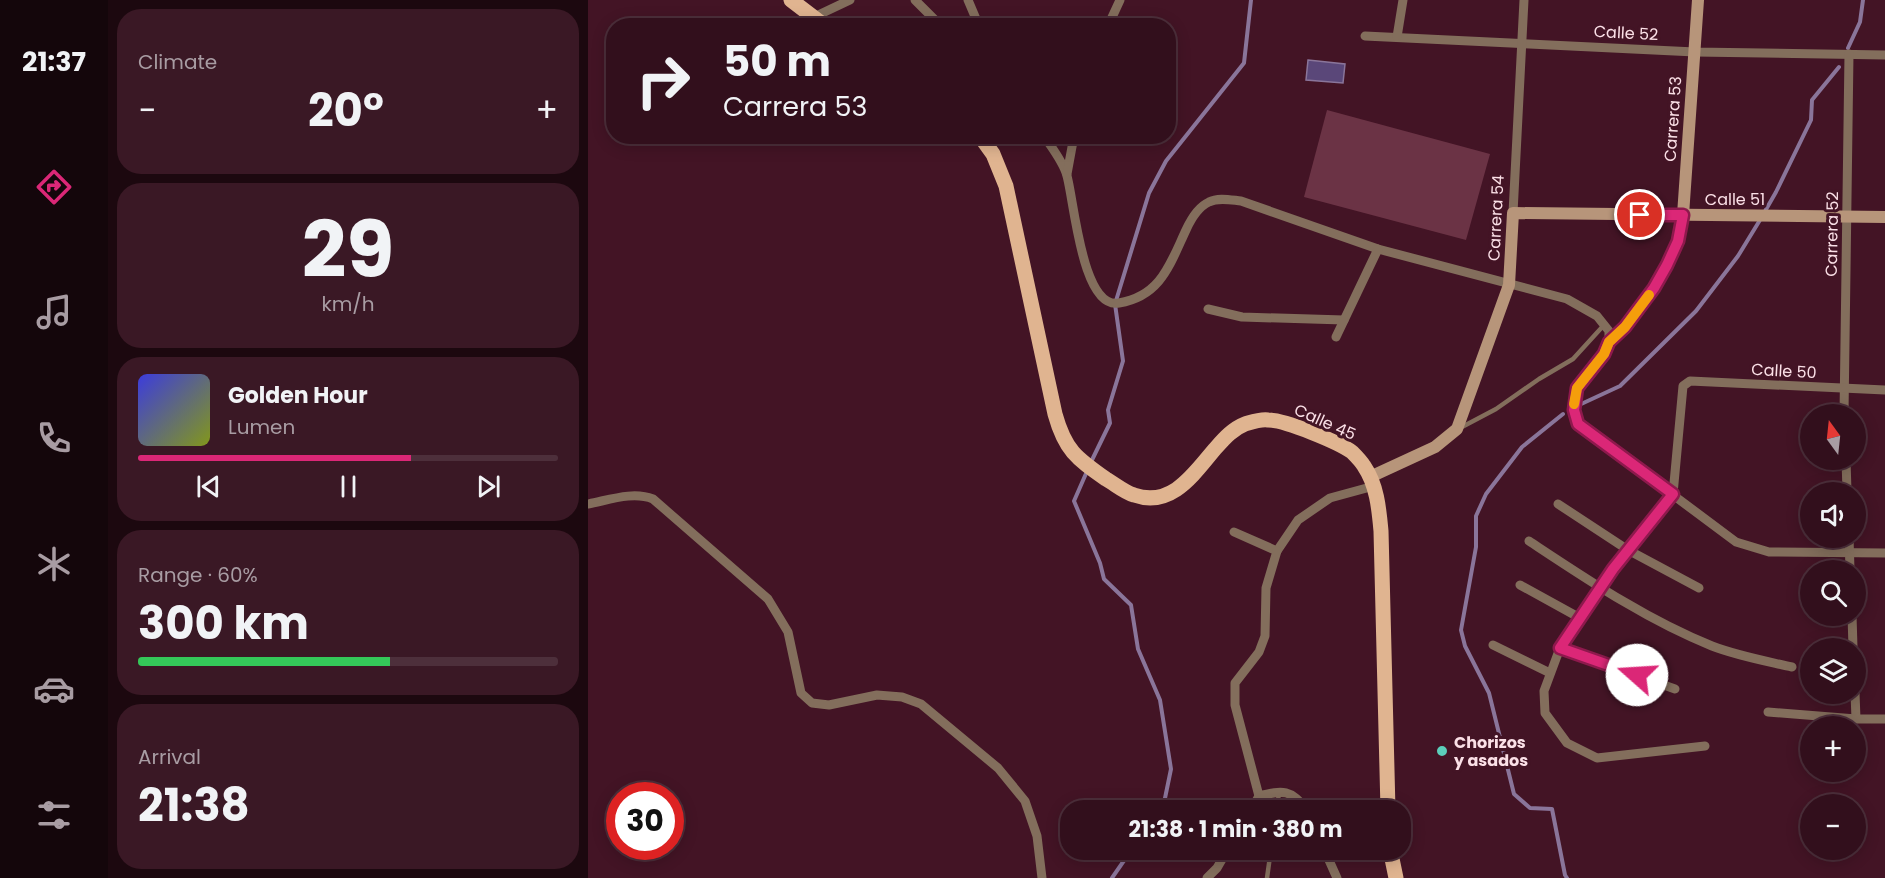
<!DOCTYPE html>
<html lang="en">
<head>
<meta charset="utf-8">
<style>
  :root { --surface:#320f1c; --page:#3a1825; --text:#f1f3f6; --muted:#a89ca3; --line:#4d2f3b; --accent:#db2777 }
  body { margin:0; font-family:Poppins,sans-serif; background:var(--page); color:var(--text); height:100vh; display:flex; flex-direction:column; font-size:22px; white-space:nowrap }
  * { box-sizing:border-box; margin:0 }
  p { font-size:20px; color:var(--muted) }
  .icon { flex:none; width:33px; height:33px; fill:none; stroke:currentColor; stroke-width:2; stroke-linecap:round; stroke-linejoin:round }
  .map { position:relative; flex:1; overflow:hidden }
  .sheet { display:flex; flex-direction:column; gap:9px; padding:9px; background:#1c080f; width:480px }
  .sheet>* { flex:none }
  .guide { position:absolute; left:18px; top:18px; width:570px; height:126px; border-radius:24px; box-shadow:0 3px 15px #0003,0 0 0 2px var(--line); background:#320f1c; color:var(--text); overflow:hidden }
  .needle { width:39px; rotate:345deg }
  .tools { position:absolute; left:1212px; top:404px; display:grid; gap:12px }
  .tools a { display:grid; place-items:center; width:66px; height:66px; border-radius:50%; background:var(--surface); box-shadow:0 3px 15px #0003,0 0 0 2px var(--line); font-size:30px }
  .speed { position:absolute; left:18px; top:782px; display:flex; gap:12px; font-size:30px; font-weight:700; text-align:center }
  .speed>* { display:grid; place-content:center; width:78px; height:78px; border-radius:50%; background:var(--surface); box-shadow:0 3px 15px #0003,0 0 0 2px var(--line); line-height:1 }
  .speed .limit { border:9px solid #d22; background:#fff; color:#111 }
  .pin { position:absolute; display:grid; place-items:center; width:51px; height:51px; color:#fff; margin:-26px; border:3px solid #fff; border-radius:50%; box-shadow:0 2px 6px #0007 }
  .me { position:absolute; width:66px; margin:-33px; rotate:289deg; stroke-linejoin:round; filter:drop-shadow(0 0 4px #0008) }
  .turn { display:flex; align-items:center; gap:21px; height:126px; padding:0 18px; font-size:27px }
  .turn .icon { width:78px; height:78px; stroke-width:2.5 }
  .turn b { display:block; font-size:42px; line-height:51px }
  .big { font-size:45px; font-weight:700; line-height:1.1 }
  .sheet .tile { flex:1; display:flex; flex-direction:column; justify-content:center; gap:9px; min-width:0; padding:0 21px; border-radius:24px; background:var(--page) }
  .sheet .dial { align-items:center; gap:0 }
  .dial b { font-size:78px; line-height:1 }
  .song { display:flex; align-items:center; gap:18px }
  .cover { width:72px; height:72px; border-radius:9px; background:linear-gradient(135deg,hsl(240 70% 55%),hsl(70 70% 35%)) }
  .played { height:6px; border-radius:3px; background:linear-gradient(90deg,var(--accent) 65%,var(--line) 65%) }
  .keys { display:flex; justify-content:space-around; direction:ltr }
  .heat { display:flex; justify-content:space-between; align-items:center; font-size:33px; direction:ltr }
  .charge { height:9px; border-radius:4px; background:linear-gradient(90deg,#34c759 60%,var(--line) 0) }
  .trip { position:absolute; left:472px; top:800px; width:351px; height:60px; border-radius:24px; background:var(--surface); box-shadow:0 3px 15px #0003,0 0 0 2px var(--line); font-weight:700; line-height:60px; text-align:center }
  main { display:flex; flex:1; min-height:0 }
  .dock { display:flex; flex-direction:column; width:108px; justify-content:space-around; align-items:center; background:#14060b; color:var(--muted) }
  .dock .icon { width:42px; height:42px }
  .dock .on { color:var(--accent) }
  .dock b { font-size:27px; color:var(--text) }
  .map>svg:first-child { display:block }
</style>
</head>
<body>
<main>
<nav class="dock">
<b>21:37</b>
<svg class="icon on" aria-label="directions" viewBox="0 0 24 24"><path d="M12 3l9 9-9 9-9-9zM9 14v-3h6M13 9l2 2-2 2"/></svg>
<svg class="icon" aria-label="music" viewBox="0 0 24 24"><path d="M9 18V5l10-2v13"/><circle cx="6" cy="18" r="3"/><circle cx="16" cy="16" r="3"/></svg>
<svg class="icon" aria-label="phone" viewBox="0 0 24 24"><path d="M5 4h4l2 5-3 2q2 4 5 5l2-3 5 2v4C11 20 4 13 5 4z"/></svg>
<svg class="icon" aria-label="climate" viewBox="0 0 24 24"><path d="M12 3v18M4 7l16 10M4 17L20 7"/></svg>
<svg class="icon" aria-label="car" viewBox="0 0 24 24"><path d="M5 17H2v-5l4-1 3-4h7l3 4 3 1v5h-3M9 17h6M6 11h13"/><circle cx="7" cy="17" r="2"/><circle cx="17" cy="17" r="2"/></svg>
<svg class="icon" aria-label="filters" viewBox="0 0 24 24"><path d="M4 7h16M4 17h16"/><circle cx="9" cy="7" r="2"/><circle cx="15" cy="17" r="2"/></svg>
</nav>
<section class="sheet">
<div class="tile"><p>Climate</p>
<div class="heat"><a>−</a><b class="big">20°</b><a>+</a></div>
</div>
<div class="tile dial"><b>29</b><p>km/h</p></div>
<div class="tile">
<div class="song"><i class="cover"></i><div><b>Golden Hour</b><p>Lumen</p></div></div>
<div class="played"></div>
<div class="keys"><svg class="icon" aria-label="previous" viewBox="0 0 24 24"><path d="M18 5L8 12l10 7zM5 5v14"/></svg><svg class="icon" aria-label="pause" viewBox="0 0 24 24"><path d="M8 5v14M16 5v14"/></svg><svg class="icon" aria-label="next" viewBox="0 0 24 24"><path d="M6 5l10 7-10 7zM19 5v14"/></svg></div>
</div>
<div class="tile"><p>Range · 60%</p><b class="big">300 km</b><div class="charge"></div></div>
<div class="tile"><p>Arrival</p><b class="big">21:38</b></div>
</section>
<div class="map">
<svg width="1297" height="878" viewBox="0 0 1297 878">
  <rect width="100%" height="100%" fill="#431425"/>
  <polygon fill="#6b3345" points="739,110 902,154 878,240 716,197"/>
  <polygon fill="#5a4779" stroke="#8a759a" stroke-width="1.5" points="720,60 757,64 755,83 718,80"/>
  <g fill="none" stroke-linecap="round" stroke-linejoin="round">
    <g stroke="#8a759a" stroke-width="4">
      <polyline points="1260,48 1272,22 1275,0"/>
      <polyline points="1176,213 1188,192 1223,120 1224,100 1251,67"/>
      <polyline points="991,405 1032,386 1108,311 1150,256 1172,220"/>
      <polyline points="975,414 934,447 898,494 888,516 888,547 873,630 877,646 901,693 926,794 942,808 964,809 977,875 979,878"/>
      <polyline points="503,462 522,423 520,410 535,361 527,304 561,193 578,161 656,63 663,0"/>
      <polyline points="500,469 486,501 512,563 516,579 543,605 550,649 572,700 583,769 576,803 572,810"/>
      <polyline points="524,878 544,849"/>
    </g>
    <g stroke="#836e5c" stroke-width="4.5">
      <polyline points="872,428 908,409 951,379 985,359 1016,325"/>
      <polyline points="689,810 691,792"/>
      <polyline points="679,878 683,849"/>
    </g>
    <g stroke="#836e5c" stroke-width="9">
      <polyline points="327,0 353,26"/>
      <polyline points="380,0 391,26"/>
      <polyline points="226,17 262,0"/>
      <polyline points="520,26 532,0"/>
      <polyline points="777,36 1107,52 1297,55"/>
      <polyline points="809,37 815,0"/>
      <path d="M456 136C464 148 476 163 479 176 486 200 494 310 531 303 573 296 582 264 598 230 603 219 610 207 621 202 630 197 643 200 653 201L790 249 979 299 1009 316 1021 331V342"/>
      <polyline points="479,174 486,136"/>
      <polyline points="925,213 936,0"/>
      <polyline points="1095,215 1090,241 1079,265 1066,288 1037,327 1021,342 1016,354 989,388 986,410 990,424 1148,542 1181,552 1297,553"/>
      <polyline points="620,309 654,317 756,320"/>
      <polyline points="748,337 790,249"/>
      <polyline points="1256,414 1261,54"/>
      <polyline points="1258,459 1259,492"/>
      <path d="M0 504C21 500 45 491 65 499L180 599 200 632 213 693 224 703 241 705 289 695 314 697 333 704 410 768 437 801 449 836 454 878"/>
      <polyline points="970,504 1040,550 1111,588"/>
      <polyline points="646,532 689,551 710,520 742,498 786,486"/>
      <polyline points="1261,537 1262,570"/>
      <path d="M941 541C1000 580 1059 620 1124 646 1150 656 1178 661 1204 667"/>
      <polyline points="932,585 992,618"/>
      <polyline points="1264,615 1265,648"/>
      <polyline points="905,645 962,673"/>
      <polyline points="972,648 1087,689"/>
      <polyline points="1267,693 1268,719"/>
      <polyline points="1180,712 1268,719 1297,719"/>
      <polyline points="1117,746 1009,758 979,743 957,713 956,691 972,648 1025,569 1085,494 1095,386 1102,381 1297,390"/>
      <polyline points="671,796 647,705 647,683 671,652 677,636 678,588 689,551"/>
      <path d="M663 810 671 796C695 790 703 789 719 810"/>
      <polyline points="736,849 749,878"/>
      <polyline points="619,878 629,868 640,849"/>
    </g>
    <g stroke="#b7957a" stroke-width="12">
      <polyline points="1095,215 1110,0"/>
      <polyline points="782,477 847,447 869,429 921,285 925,213 1297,217"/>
    </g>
    <g stroke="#e0b490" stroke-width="15">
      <polyline points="203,0 237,26"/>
      <path d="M392 136 405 154 418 186 467 414C477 450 488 458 518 479 527 484 536 492 546 495 583 508 605 475 626 450 635 440 644 429 657 424 664 422 672 419 680 420 697 420 750 442 764 452 768 456 773 461 776 466 789 485 791 509 793 531L800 810"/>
      <polyline points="802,849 808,878"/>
    </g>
  </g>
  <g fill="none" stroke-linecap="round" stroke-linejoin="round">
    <defs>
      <polyline id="route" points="1049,675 972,648 1025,569 1085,494 990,424 986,410 989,388 1016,354 1021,342 1037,327 1066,288 1079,265 1090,241 1095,215 1052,215"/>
    </defs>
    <use href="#route" stroke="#8e194d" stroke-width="15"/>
    <use href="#route" stroke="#db2777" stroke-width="10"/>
    <polyline stroke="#f59e0b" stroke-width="10" points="986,404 989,388 1016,354 1021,342 1037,327 1061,295"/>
  </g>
  <circle fill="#5cceba" stroke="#431425" stroke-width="2" cx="854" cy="751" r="6"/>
  <g text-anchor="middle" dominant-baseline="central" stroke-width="6" stroke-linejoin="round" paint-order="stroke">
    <g font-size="16" fill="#fbe0e7" stroke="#431425">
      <text transform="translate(1038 33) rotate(3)">Calle 52</text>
      <text transform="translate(1085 119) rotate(-86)">Carrera 53</text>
      <text x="1147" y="199">Calle 51</text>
      <text transform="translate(908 218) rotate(-87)">Carrera 54</text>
      <text transform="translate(1244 234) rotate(-89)">Carrera 52</text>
      <text transform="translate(1196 371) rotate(3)">Calle 50</text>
      <text transform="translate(737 422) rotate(24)">Calle 45</text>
    </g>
    <g font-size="16" font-weight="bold" fill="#fbe0e7" stroke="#431425" text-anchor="start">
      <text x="866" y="742">Chorizos<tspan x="866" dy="18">y asados</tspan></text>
    </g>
  </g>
</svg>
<div class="tools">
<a><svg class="needle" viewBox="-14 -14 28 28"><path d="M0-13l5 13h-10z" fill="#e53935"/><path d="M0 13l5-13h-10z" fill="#a89ca3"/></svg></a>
<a><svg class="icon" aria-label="sound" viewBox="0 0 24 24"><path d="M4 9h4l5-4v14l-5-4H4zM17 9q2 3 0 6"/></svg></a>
<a><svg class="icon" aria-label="search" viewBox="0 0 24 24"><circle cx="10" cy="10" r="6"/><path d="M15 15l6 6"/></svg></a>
<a><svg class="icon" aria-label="layers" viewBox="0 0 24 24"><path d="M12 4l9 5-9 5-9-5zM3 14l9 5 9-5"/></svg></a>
<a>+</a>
<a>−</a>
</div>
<div class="speed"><div class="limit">30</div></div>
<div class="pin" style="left:1052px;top:215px;background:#d93025"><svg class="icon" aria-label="arrive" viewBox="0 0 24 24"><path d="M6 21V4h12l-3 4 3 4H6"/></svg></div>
<svg class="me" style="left:1049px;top:675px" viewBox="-20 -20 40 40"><circle r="19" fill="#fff"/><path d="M0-13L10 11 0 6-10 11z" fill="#db2777"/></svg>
<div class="trip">21:38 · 1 min · 380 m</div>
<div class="guide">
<div class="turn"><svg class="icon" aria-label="right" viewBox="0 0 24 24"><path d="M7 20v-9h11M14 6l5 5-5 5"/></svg><div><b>50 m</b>Carrera 53</div></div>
</div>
</div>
</main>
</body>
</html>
